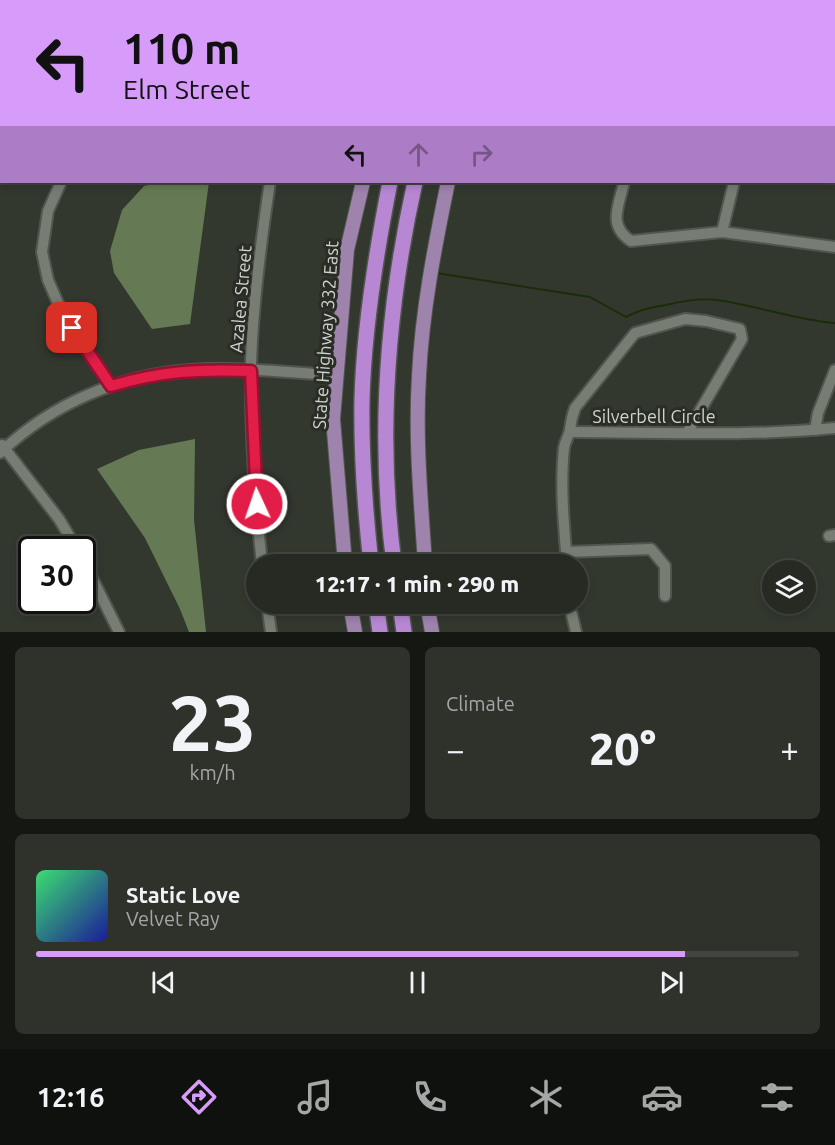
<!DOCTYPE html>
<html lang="en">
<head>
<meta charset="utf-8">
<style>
  :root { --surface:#262a23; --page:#2e322b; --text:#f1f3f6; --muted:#a4a7a6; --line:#424641; --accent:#d79bf9 }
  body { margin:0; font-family:Ubuntu,sans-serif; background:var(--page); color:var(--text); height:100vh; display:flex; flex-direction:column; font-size:22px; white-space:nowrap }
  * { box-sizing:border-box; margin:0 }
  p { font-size:20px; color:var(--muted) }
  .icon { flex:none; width:33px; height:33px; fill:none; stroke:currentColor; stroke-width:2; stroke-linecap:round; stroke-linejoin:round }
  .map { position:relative; height:632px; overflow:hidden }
  .sheet { display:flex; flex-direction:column; gap:15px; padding:15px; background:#151713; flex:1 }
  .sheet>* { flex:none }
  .hud { position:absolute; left:0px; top:0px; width:836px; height:183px; box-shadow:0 3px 9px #0003,0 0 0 2px var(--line); background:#d79bf9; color:#111; overflow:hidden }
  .fabs { position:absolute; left:762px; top:560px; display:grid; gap:12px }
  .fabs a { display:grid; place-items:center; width:54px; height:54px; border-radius:50%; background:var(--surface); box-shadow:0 3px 9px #0003,0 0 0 2px var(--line); font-size:30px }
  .speed { position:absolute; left:18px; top:536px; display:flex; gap:12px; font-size:30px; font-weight:700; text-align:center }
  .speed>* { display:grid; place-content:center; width:78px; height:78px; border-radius:50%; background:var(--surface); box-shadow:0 3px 9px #0003,0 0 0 2px var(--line); line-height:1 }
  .speed .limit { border:3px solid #111; border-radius:9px; background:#fff; color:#111 }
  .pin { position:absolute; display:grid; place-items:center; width:51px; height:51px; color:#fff; margin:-26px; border-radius:12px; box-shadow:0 3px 9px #0006 }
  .me { position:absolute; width:66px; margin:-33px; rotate:357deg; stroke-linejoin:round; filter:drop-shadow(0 0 4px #0008) }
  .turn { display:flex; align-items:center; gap:21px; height:126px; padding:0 24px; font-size:27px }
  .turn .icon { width:78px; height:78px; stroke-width:2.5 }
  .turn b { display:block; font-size:42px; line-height:51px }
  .lanes { display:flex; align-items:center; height:57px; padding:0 24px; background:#0003; justify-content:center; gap:30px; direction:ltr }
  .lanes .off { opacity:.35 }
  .big { font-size:45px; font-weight:800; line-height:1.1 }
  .sheet .tile { flex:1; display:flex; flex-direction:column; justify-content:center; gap:9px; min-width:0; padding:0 21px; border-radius:9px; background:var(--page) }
  .sheet .dial { align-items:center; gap:0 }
  .dial b { font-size:78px; line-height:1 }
  .song { display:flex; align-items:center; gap:18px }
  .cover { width:72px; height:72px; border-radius:9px; background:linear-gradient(135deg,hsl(140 70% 55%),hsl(240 70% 35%)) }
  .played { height:6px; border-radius:3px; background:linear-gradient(90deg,var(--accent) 85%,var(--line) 85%) }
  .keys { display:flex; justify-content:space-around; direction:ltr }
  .heat { display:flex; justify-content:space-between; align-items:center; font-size:33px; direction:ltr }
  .sheet .tiles { flex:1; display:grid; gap:15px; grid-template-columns:1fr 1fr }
  .tile:last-child { grid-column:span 2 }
  .trip { position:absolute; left:246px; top:554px; width:342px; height:60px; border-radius:30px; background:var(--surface); box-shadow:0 3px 9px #0003,0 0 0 2px var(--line); font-weight:800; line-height:60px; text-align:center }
  .menu { display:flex; height:96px; justify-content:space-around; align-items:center; background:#0f110e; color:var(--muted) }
  .menu .icon { width:42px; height:42px }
  .menu .on { color:var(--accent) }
  .menu b { font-size:27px; color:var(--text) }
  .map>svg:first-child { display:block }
</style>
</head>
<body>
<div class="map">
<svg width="835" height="632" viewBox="0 0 835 632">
  <rect width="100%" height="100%" fill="#33382f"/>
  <g fill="#657a54">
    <polygon points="161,182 209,182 190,324 152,329 114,273 110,251 122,210 144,186"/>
    <polygon points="195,439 194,520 206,632 189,632 180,609 145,538 97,469 139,450"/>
  </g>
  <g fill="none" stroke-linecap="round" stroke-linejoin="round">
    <path stroke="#1b2c09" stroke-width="2" d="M436 273 590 297 626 317C639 310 651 307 666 305 682 301 700 298 716 300 756 305 795 320 835 323"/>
    <defs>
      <g id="minor">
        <polyline points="295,0 301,2"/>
        <polyline points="76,2 81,0"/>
        <polyline points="669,2 669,0"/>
        <polyline points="778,2 778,0"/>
        <polyline points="0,55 2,54"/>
        <polyline points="61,182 48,211 42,252 48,280 64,317 111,386"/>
        <path d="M624 182C619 206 607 225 631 241L722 232 835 247"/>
        <polyline points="722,232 734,182"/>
        <polyline points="815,430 818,413 835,370"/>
        <path d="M570 432C658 432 747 437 835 428"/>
        <polyline points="2,445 59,519 77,549"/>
        <path d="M0 453C51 404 119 375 190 370 238 366 289 373 337 375"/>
        <polyline points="829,536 835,535"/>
        <polyline points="566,552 651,549 665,566 665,596"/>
        <polyline points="82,558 119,632"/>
        <path d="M262 564C255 500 250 428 251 363 253 303 261 241 270 182"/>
        <path d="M567 564C564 526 560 486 564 448 565 441 569 436 570 430 571 421 572 416 575 408L635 333 685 319 706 321 740 329 742 339 687 433"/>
        <polyline points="267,603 271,632"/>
        <polyline points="569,603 576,632"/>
      </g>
      <g id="major">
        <polyline points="404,2 405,0"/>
        <polyline points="345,564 333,419 347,250 363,182"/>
        <path d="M425 564C421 501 415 439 419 376 422 311 435 245 448 182"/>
        <polyline points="350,603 355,632"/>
        <polyline points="427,603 432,632"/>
      </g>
      <g id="highway">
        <polyline points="435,2 435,0"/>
        <polyline points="460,2 461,0"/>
        <polyline points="481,2 481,0"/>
        <path d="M371 564C365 509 361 455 362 399 364 326 376 253 390 182"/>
        <path d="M394 564C377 435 387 308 415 182"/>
        <polyline points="376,603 380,632"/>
        <polyline points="400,603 404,632"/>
      </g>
    </defs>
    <use href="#minor" stroke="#51554e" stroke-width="14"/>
    <use href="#major" stroke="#51554e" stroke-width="16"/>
    <use href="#highway" stroke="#51554e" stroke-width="18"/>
    <use href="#minor" stroke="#787d74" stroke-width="10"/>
    <use href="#major" stroke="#9e83ad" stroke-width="14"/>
    <use href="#highway" stroke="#b787d3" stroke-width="15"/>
  </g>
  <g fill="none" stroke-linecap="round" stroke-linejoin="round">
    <defs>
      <path id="route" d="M72 328 111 386C161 371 199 369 251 371L257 504"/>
    </defs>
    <use href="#route" stroke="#92132f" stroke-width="15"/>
    <use href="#route" stroke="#e11d48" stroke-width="10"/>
  </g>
  <g text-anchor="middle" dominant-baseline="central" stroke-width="6" stroke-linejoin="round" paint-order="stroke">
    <g font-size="18" fill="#d0d3ce" stroke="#292d26">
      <text transform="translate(240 299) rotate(-85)">Azalea Street</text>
      <text transform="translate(325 335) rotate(-86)">State Highway 332 East</text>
      <text x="654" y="416">Silverbell Circle</text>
    </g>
  </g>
</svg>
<div class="fabs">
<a><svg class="icon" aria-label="layers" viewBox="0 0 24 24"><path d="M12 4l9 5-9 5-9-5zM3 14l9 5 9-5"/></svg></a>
</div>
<div class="speed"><div class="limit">30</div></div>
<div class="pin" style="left:72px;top:328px;background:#d93025"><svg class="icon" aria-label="arrive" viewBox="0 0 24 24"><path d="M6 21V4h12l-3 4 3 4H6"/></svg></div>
<svg class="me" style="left:257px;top:504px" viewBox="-20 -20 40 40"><circle r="17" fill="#e11d48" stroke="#fff" stroke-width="3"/><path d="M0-11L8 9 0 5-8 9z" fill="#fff"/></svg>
<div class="trip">12:17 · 1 min · 290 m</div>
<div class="hud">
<div class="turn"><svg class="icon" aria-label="left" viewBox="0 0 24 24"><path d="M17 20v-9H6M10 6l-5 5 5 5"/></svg><div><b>110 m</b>Elm Street</div></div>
<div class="lanes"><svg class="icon" aria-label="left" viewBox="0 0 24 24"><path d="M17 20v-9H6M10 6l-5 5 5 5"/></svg><svg class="icon off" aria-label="ahead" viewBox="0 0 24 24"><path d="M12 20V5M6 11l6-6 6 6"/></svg><svg class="icon off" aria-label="right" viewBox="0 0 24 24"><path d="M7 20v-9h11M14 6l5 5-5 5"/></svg></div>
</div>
</div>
<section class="sheet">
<div class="tiles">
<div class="tile dial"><b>23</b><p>km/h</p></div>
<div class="tile"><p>Climate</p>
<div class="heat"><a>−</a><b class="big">20°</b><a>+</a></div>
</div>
<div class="tile">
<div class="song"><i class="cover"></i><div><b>Static Love</b><p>Velvet Ray</p></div></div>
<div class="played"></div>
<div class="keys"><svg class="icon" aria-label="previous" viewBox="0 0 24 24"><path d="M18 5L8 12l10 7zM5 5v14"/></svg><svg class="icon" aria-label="pause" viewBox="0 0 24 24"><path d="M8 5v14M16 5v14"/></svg><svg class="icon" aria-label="next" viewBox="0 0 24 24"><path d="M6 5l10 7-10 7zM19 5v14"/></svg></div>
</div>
</div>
</section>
<nav class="menu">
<b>12:16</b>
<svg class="icon on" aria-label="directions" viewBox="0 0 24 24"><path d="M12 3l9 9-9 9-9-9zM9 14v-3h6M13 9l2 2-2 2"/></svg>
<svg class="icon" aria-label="music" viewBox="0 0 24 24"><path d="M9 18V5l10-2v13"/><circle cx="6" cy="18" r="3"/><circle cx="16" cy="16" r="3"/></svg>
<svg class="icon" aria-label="phone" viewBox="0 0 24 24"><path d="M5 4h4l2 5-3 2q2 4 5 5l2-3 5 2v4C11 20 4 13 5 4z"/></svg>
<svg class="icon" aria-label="climate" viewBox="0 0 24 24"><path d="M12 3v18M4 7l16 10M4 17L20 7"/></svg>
<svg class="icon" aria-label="car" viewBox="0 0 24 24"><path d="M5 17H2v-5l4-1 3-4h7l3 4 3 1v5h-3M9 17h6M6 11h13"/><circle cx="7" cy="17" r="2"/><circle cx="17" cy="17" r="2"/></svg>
<svg class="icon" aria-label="filters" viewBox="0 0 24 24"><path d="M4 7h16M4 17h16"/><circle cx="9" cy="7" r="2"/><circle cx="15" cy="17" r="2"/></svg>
</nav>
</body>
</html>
